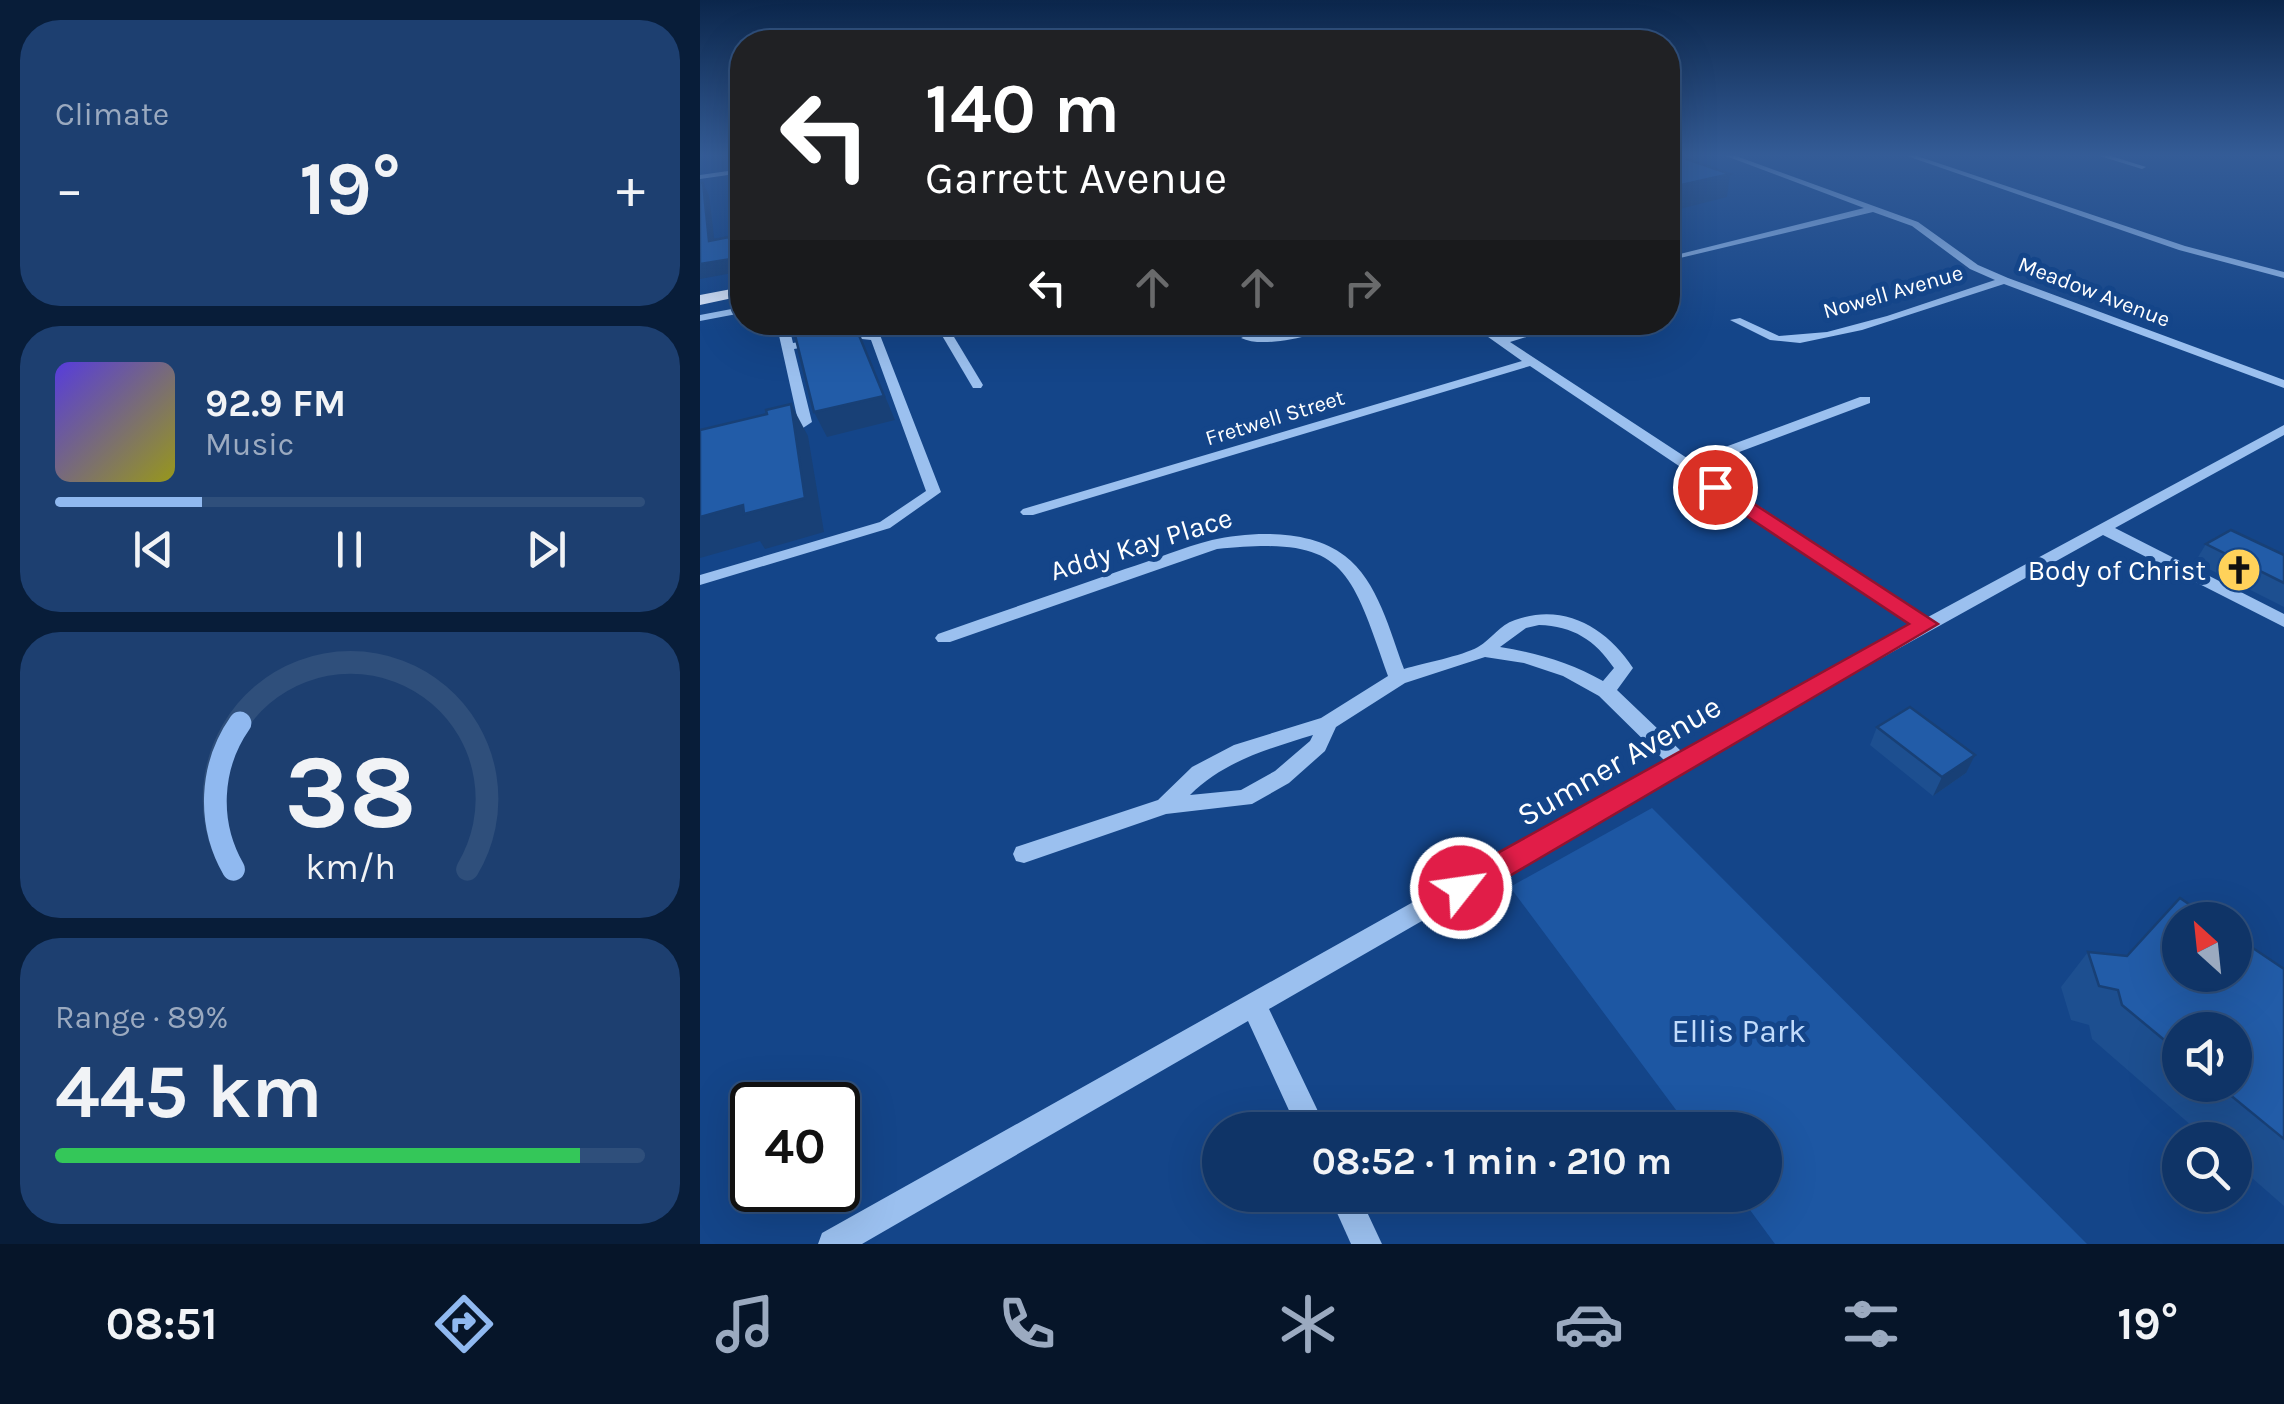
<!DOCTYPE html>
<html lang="en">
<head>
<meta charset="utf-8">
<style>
  :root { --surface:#0f3467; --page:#1d3f70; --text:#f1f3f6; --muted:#9baac0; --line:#2f4f7b; --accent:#90b9f0 }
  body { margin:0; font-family:Karla,sans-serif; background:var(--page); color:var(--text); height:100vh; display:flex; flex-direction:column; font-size:38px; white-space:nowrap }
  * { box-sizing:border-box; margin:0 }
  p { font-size:32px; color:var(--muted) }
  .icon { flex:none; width:55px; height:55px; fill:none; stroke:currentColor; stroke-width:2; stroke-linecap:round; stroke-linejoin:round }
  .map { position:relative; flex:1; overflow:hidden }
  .sheet { display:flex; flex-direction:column; gap:20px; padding:20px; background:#081d39; width:700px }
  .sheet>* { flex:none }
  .hud { position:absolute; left:30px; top:30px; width:950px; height:305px; border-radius:40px; box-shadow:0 10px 40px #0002,0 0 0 2px var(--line); background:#202124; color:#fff; overflow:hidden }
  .needle { width:65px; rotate:333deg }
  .tools { position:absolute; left:1462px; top:902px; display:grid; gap:20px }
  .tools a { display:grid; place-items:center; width:90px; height:90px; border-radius:50%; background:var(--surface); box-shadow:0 10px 40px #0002,0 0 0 2px var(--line); font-size:50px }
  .speed { position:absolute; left:30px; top:1082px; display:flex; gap:20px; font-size:50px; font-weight:700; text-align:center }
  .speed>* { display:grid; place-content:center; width:130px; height:130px; border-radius:50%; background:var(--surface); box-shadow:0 10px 40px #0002,0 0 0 2px var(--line); line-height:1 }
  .speed .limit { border:5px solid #111; border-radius:15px; background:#fff; color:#111 }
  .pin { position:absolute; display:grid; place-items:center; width:85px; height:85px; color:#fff; margin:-42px; border:5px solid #fff; border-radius:50%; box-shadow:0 2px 10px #0007 }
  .me { position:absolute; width:110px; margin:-55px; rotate:60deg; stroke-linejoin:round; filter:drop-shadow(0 0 8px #0008) }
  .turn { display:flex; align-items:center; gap:35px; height:210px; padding:0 30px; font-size:45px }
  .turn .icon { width:130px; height:130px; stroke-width:2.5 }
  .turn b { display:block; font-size:70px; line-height:85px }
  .lanes { display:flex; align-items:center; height:95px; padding:0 30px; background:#0003; justify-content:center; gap:50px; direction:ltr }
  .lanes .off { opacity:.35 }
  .big { font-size:75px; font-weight:700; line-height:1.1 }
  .sheet .widget { flex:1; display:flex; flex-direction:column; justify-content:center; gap:15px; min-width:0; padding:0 35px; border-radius:40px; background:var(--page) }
  .sheet .dial { align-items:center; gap:0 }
  .dial svg { height:260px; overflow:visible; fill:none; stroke:var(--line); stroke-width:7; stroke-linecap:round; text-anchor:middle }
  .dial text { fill:var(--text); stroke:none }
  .song { display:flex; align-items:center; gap:30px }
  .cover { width:120px; height:120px; border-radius:15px; background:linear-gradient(135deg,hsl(250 70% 55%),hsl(60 70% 35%)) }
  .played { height:10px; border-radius:5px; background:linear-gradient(90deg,var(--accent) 25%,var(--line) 25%) }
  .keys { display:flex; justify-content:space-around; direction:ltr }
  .heat { display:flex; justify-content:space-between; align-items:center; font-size:55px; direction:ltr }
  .charge { height:15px; border-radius:8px; background:linear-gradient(90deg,#34c759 89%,var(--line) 0) }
  .trip { position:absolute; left:502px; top:1112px; width:580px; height:100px; border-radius:50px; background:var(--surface); box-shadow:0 10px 40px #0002,0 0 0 2px var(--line); font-weight:700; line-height:100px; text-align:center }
  .tab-bar { display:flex; height:160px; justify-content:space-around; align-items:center; background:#061529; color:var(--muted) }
  .tab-bar .icon { width:70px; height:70px }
  .tab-bar .active { color:var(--accent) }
  .tab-bar b { font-size:45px; color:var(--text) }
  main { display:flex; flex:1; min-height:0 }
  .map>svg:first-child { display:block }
</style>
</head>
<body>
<main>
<section class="sheet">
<div class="widget"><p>Climate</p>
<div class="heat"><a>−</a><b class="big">19°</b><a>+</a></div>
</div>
<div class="widget">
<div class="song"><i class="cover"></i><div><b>92.9 FM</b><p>Music</p></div></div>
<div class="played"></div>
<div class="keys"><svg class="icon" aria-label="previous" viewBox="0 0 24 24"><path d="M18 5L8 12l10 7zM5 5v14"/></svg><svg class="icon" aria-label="pause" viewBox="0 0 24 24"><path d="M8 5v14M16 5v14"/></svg><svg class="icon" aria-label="next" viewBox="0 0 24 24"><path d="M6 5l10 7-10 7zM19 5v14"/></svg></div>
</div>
<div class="widget dial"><svg viewBox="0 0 100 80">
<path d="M14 69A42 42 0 1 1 86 69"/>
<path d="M14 69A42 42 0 0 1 16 24" stroke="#90b9f0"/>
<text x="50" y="56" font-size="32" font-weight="700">38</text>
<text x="50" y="72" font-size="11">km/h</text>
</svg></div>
<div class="widget"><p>Range · 89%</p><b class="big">445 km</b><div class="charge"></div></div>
</section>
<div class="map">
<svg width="1584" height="1244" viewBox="0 0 1584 1244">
  <rect width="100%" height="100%" fill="#144589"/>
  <polygon fill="#1d57a3" points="952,808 1387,1244 1075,1244 1039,1195 1065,1195 1065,1130 991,1130 810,887"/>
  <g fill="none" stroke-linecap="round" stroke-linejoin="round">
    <g fill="#9bc0ef" fill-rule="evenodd">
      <polygon points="38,156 42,156 42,161 39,161"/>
      <polygon points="1026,156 1036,156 1218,222 1278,265 1308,278 1584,380 1584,388 1304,284 1162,330 1100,343 1070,340 1030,320 1040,318 1079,336 1127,332 1187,316 1295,280 1270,269 1212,226 1173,212 980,258 980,254 1164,208"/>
      <polygon points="1207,156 1217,156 1485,246 1584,272 1584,278 1479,250"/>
      <polygon points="1400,156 1411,156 1446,167 1442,169"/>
      <polygon points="42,169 42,173 0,179 0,175"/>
      <polygon points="968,292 975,293 976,295 968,298"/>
      <polygon points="42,307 42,313 0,321 0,315"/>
      <polygon points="76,322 88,322 93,343 153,332 180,335 241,492 190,528 0,585 0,575 180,522 226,491 171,340 153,338 94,349 112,422 88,438 78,438 78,432 98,421"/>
      <polygon points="234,322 245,322 283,385 281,388 273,388"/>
      <path d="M626 322H647C624 333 565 350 541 338L547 335 569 337Z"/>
      <path d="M767 322H780L802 337 855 322H875L810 342 990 460 1160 397H1170V403L999 467 1228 617 1584 425V435L1415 528 1584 614V627L1403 535 1097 705 569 1009 627 1130H598L548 1021 162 1244H118L122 1233 965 761 899 696 863 676 824 663 785 657 705 683 636 727 625 751 589 783 552 804 466 814 324 863 316 861 313 854 316 847 458 800 492 767 534 745 621 718 688 676C649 564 644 536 517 549L250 642H238L235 638 238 634C300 612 363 591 425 569 454 560 483 547 512 540 553 531 610 529 645 556 678 581 690 632 704 669 724 663 762 656 778 647 792 639 799 625 815 620 864 602 907 628 933 668L917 690 982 752 1214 624 986 471 980 470 979 466 830 366 333 515H323L320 512 323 509 822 361ZM839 625C873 626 895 640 914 668L903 681C871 663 837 653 800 647L826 628ZM613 735 610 741 575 771 541 790 490 795C524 761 568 749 613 735Z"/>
      <polygon points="629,1195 659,1195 682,1244 651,1244"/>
    </g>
    <polygon fill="#e4eeff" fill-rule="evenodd" points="42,287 42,296 0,305 0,295"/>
  </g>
  <g fill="#1d4f90" fill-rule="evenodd">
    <polygon points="1506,544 1584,555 1584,607 1495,562"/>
    <polygon points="1177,727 1266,773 1233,796 1170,745"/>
    <path d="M1388 952 1584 969V1206L1535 1163V1140H1508L1392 1039 1389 1025 1371 1020 1361 987ZM1480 1030 1535 1085H1480Z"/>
  </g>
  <g fill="#184076">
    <polygon points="1030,174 1027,197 968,212 968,188"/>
    <polygon points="3,183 9,195 16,253 9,241"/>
    <polygon points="29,237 35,250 38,272 0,279 0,264"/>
    <polygon points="154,323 195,420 127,437 114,412"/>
    <polygon points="91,404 108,436 124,532 65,549 60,541 0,558 0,517"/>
    <polygon points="1275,755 1266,773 1233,796 1242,777"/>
  </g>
  <g fill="#225ca8" stroke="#184076" stroke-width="2.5">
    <polygon points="968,156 978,156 1030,174 968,188"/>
    <polygon points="0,183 3,183 9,241 29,237 31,259 0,264"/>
    <polygon points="154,323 184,396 114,412 95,335"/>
    <polygon points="91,404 105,498 44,514 43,505 0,517 0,430 67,414 66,410"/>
    <polygon points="1531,530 1584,555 1584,583 1506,544"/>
    <polygon points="1210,707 1275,755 1242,777 1177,727"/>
    <polygon points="1480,898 1512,920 1480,920 1480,975 1535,975 1535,936 1584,969 1584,1139 1518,1085 1535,1085 1535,1030 1480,1030 1480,1053 1422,1005 1418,990 1399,986 1388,952 1427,956"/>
  </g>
  <linearGradient id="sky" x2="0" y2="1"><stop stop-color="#0b264b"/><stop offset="0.47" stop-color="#345c97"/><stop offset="1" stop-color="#345c97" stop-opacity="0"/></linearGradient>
  <rect width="1584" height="330" fill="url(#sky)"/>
  <polygon fill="#e11d48" stroke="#92132f" stroke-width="2.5" points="1009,483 1022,483 1238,624 772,898 761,901 751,898 746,888 751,879 1209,624 1009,491"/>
  <defs>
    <symbol id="church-disc" viewBox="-11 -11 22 22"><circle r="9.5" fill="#ffd25a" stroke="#144589"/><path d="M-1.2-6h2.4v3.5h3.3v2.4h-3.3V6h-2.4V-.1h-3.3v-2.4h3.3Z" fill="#111"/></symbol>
  </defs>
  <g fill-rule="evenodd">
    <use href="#church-disc" x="1514" y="545" width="50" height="50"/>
  </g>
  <g text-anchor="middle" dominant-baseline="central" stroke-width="10" stroke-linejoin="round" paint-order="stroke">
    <g font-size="22" fill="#fff" stroke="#144589">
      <text transform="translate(1193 292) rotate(-16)">Nowell Avenue</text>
      <text transform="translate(1394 292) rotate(21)">Meadow Avenue</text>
      <text transform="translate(575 418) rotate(-17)">Fretwell Street</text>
    </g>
    <g font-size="28" fill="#fff" stroke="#144589">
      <text transform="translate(441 544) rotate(-17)">Addy Kay Place</text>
    </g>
    <g font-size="28" fill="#fff" stroke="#144589" text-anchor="end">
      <text x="1506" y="570">Body of Christ</text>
    </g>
    <g font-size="32" fill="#fff" stroke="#144589">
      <text transform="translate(919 761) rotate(-30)">Sumner Avenue</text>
    </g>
    <g font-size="32" fill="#c1dbfb" stroke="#144589">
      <text x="1039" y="1031">Ellis Park</text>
    </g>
  </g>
</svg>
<div class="tools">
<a><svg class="needle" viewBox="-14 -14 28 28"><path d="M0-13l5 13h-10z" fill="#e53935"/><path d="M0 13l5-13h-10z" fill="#9baac0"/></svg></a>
<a><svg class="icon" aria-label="sound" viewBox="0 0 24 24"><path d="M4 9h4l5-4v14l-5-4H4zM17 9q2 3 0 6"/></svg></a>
<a><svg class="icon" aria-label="search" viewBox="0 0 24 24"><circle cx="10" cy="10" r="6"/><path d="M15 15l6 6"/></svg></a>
</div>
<div class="speed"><div class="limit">40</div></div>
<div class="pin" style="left:1015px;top:487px;background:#d93025"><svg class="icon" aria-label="arrive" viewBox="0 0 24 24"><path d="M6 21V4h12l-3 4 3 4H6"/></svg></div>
<svg class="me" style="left:761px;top:888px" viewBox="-20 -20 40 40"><circle r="17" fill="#e11d48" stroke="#fff" stroke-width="3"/><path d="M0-11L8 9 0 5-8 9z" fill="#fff"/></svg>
<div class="trip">08:52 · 1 min · 210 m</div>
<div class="hud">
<div class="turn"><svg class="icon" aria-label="left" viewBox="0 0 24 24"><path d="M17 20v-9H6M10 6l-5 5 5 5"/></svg><div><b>140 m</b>Garrett Avenue</div></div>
<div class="lanes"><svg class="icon" aria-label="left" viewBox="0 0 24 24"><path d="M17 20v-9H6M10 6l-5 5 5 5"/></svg><svg class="icon off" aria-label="ahead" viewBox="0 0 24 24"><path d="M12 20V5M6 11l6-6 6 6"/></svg><svg class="icon off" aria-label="ahead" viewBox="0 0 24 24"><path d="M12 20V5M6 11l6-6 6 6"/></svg><svg class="icon off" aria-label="right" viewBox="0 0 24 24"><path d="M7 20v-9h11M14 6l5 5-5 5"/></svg></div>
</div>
</div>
</main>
<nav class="tab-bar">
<b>08:51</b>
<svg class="icon active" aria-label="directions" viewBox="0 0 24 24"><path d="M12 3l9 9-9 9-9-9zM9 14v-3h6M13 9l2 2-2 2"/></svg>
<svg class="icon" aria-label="music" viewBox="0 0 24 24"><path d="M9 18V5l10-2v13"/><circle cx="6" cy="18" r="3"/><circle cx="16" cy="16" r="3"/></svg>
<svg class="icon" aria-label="phone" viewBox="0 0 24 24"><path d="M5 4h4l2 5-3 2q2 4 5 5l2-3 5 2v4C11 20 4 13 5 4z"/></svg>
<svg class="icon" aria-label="climate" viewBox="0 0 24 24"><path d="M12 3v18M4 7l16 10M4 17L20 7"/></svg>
<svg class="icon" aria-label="car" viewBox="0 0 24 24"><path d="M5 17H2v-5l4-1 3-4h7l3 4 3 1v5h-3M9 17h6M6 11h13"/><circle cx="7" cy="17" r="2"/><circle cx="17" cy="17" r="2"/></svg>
<svg class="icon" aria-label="filters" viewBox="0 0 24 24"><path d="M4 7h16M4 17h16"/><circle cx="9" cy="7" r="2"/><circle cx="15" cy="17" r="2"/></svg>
<b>19°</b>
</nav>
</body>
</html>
